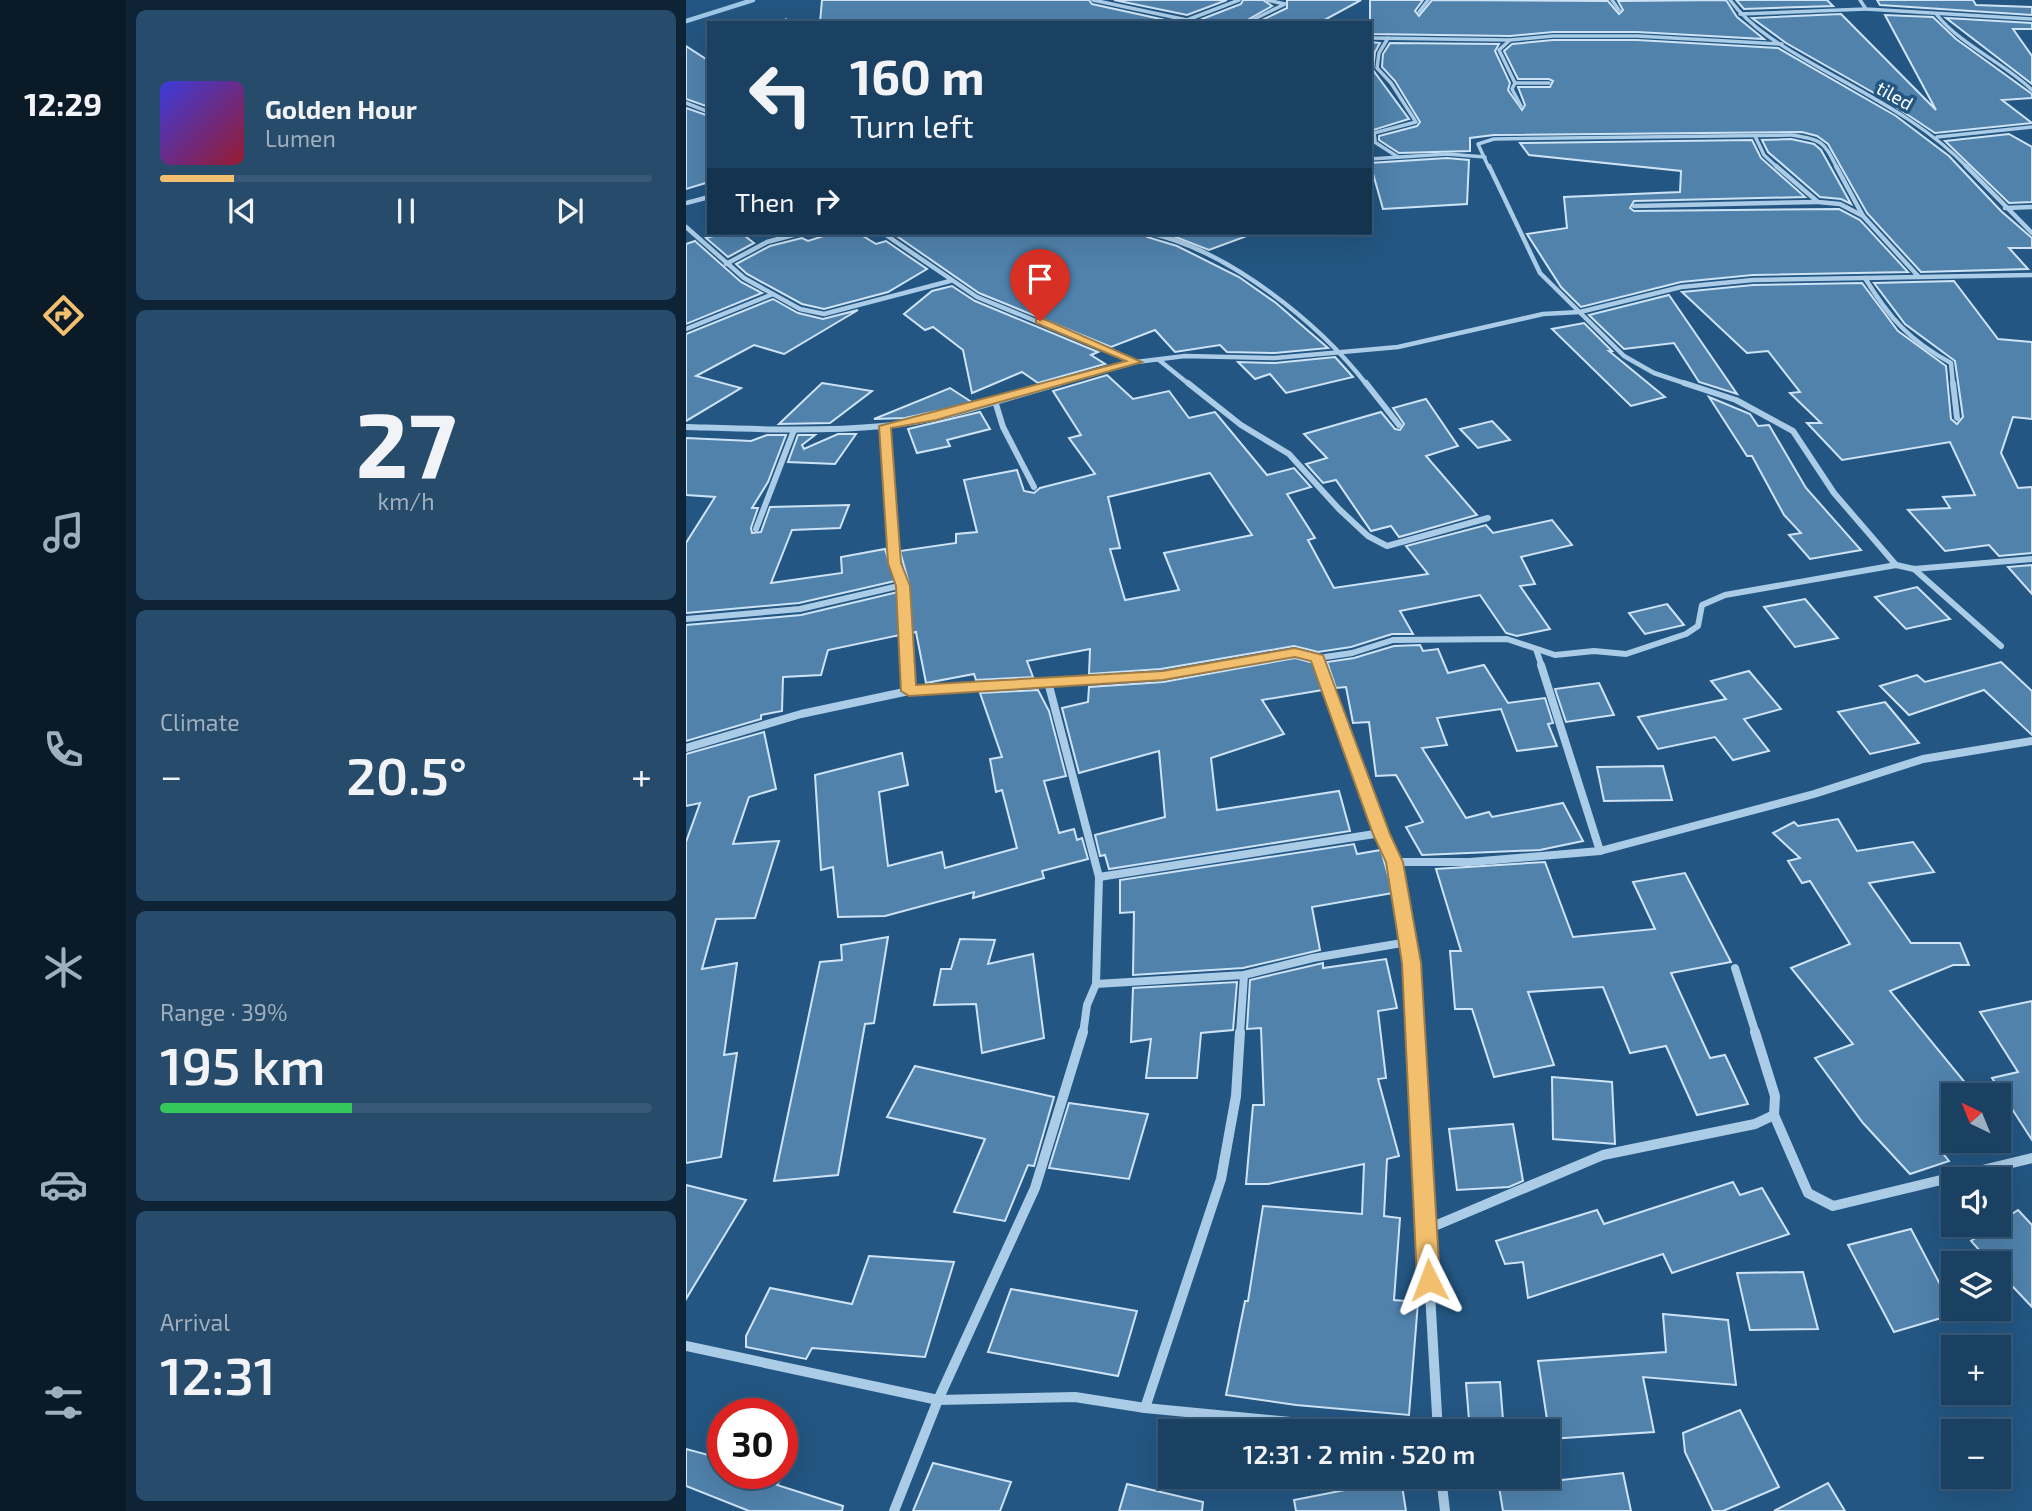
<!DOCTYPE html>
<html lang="en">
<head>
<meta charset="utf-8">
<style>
  :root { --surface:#1a4062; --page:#274b6b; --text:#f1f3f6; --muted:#9fafbe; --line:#385977; --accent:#f2bf6e }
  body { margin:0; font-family:"Exo 2",sans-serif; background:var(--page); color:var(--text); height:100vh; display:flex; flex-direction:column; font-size:26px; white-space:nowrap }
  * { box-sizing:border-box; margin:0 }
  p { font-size:23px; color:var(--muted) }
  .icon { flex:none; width:38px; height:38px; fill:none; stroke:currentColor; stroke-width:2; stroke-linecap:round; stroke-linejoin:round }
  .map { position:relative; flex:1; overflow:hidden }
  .panel { display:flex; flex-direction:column; gap:10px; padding:10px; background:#0e2336; width:560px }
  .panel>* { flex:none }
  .banner { position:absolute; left:21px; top:21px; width:665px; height:214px; border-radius:0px; box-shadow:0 7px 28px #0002,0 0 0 2px var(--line); background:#1a4062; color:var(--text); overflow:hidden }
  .needle { width:46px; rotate:317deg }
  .buttons { position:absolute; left:1255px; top:1083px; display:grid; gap:14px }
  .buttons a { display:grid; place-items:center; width:70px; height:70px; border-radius:0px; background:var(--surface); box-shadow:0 7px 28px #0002,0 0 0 2px var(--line); font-size:35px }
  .speed { position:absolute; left:21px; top:1398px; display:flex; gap:14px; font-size:35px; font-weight:700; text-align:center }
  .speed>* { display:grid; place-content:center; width:91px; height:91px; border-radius:50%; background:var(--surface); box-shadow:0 7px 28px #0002,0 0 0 2px var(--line); line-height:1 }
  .speed .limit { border:10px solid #d22; background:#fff; color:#111 }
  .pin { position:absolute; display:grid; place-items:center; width:60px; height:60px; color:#fff; margin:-72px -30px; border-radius:50% 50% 50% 0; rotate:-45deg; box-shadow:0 0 7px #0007 }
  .pin .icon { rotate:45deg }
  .me { position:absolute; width:77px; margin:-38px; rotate:357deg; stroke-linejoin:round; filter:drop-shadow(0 0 5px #0008) }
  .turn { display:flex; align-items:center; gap:24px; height:147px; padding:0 28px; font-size:32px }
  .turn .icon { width:91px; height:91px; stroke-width:2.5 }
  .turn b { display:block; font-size:49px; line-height:60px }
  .then { display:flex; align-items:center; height:66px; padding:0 28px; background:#0003; gap:14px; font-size:26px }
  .big { font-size:52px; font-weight:600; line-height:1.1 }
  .panel .widget { flex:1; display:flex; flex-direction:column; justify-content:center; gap:10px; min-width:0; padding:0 24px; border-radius:10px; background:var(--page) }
  .panel .dial { align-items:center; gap:0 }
  .dial b { font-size:91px; line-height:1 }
  .song { display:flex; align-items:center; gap:21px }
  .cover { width:84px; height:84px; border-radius:10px; background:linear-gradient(135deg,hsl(240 70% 55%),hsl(350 70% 35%)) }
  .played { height:7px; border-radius:4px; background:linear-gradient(90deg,var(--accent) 15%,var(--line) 15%) }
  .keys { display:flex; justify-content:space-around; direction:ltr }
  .heat { display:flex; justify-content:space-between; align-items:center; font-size:38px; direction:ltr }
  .charge { height:10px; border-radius:5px; background:linear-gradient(90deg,#34c759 39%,var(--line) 0) }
  .trip { position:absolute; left:472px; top:1419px; width:402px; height:70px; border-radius:0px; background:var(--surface); box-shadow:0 7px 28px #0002,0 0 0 2px var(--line); font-weight:600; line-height:70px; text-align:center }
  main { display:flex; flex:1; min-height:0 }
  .dock { display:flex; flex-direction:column; width:126px; justify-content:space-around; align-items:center; background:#0a1a27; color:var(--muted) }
  .dock .icon { width:49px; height:49px }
  .dock .selected { color:var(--accent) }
  .dock b { font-size:32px; color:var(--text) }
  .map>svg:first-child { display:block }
</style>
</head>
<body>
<main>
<nav class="dock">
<b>12:29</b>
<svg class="icon selected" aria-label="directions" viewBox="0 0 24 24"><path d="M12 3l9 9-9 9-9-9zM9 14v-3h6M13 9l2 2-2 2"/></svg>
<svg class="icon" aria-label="music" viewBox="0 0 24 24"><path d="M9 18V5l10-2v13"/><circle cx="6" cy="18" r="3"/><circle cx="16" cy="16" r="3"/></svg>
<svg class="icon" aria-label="phone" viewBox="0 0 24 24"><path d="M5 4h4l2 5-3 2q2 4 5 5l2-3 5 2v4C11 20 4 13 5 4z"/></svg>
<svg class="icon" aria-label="climate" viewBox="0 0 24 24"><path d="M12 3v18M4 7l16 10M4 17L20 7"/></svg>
<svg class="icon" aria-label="car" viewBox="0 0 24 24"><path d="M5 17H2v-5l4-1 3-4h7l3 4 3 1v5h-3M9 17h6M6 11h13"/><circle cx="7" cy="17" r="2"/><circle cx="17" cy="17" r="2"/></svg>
<svg class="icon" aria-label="filters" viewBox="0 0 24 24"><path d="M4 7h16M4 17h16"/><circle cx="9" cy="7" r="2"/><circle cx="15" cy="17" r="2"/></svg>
</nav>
<section class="panel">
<div class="widget">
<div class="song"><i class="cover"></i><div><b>Golden Hour</b><p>Lumen</p></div></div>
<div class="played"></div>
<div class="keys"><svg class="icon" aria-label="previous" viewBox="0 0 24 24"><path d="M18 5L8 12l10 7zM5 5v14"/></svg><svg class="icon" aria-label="pause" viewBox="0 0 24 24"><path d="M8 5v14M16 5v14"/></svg><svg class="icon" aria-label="next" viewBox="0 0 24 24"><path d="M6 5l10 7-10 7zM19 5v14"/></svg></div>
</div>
<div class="widget dial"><b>27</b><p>km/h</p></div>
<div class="widget"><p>Climate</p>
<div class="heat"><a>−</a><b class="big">20.5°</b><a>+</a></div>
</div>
<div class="widget"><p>Range · 39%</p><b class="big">195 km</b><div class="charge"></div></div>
<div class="widget"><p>Arrival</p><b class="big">12:31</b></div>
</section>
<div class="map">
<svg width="1346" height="1511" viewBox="0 0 1346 1511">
  <rect width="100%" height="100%" fill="#235682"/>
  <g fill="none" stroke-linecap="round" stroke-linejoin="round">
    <polyline stroke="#9fc8e8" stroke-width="4.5" points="0,21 67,0"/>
  </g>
  <g fill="#5082ac" stroke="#cee4f6" stroke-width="2" fill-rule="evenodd">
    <polygon points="136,0 403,0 406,4 493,23 134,23"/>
    <polygon points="428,0 541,0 501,15"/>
    <polygon points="557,0 577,0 586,6 556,23 519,23 516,19 555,4"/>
    <polygon points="601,0 675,0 633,23 570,23 601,8"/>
    <polygon points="684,0 737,0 729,11 733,16 746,0 922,1 933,14 937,10 932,1 1040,0 1051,17 1078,39 951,32 867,32 824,36 684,34"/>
    <polygon points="1050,0 1141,0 1147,6 1058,9"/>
    <polygon points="1191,0 1287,0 1290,5 1346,7 1346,15 1194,5"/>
    <polygon points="1155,14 1250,110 1199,15 1247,17 1270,39 1346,94 1346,98 1316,100 1346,123 1249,133 1195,97 1100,43 1066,18"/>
    <polygon points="1260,18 1346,23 1346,29 1327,29 1346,56 1346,84"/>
    <polygon points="867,40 951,40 1092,48 1210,116 1263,156 1315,211 1346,238 1346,248 1323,248 1342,269 1235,272 1181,213 1142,144 1131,136 1116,132 808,135 784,138 784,151 713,153 693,140 693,136 731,126 734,122 709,81 696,67 697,54 704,43 813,44 809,51 824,83 822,90 836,110 839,105 832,87 864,87 867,81 863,79 832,79 818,51 826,44"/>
    <polygon points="684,42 694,43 689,52 687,70 723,119 684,131"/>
    <polygon points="0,46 23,61 23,107 0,99"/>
    <polygon points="0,108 23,116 23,182 0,189"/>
    <polygon points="1323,134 1346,147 1346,202 1323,203 1259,141"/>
    <polygon points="1105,139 1128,144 1135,150 1165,204 1155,199 1134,197 1082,152 1076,140"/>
    <polygon points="1066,140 1075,158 1119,197 948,201 944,208 948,211 1153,209 1174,220 1222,272 1067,275 995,282 895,307 875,287 841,234 881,228 878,197 994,192 995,171 843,155 834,143"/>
    <polygon points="761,158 783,160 781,204 697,209 684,163"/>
    <polygon points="39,233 55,233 68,243 42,257 20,238"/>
    <polygon points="147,233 172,233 190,244 200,241 241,269 202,292 138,309 116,304 61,274 50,264 84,246 116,238 122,241"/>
    <polygon points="227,233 458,233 461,237 491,246 553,277 590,303 642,348 589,353 541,352 534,345 489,352 469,330 425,347 293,293 212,237"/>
    <polygon points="479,233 560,233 561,236 523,250"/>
    <polygon points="9,241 55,282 76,293 0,324 0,244"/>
    <polygon points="1268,281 1312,339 1346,342 1346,419 1327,417 1315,453 1332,488 1346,487 1346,553 1313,556 1303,545 1259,551 1222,510 1264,508 1257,497 1289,495 1264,442 1156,460 1121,423 1135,423 1104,393 1114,392 1082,351 1061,353 996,292 1067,285 1176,283 1212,331 1260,366 1265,419 1271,424 1277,417 1269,361 1219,324 1188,283"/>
    <polygon points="266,286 289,301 412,352 405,355 419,364 352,383 336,372 286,393 277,350 247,327 239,330 218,314 246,291"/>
    <polygon points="983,295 1051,394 1013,382 988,343 938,349 903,315"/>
    <polygon points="87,299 112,313 137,319 172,310 98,354 68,345 10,376 55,388 0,421 0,334"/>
    <polygon points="898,323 926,351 923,351 979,397 945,406 866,329"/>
    <polygon points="649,357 667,377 600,393 584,374 569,379 552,362 589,363"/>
    <path d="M421 375 447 399 483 391 503 418 529 412 581 475 608 468 625 487 601 494 629 538 622 540 648 588 742 574 720 546 800 525 807 533 866 520 886 545 835 557 849 584 834 586 864 629 831 636 820 633 794 595 714 611 727 634H706L665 647 632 652 608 646 475 669 403 674 404 649 341 661 347 677 290 680 288 674 240 683 230 632 226 633 223 584 214 551 270 543V534L291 532 278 480 331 470 338 491 348 493 354 488 409 474 383 438 395 435 367 391ZM524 473 566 535 478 553 493 590 439 600 424 549 434 548 422 497Z"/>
    <polygon points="136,383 186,391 144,423 93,424"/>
    <polygon points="264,388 287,403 219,418 188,419"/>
    <polygon points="1023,397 1064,414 1072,426 1083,425 1120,488 1175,550 1124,559 1103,535 1115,533 1098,515 1066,456 1061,456"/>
    <polygon points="740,399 772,446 740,456 791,515 713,537 705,526 685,531 650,480 637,483 620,464 641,458 618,434 695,412 709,429 714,430 718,424 707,408"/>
    <polygon points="294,412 304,429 261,440 264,446 231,453 222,429"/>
    <polygon points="806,421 824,440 792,448 774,429"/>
    <polygon points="152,434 170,434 149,464 102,462 112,435 129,435 116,445 118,449"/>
    <polygon points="81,435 100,435 82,482 66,508 72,508 65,528 66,533 75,532 84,507 163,505 154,528 106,530 85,583 156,573 155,557 199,549 209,581 113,603 0,613 0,543 29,497 0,495 0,438 65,441"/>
    <polygon points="1346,565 1346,594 1322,567"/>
    <polygon points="1231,587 1264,619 1220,629 1189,597"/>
    <polygon points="212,592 214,635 142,650 135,675 97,677 96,711 75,715 75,719 0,741 0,625 115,615"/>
    <polygon points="1119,599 1152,638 1109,647 1078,607"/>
    <polygon points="981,604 998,625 959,634 943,613"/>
    <polygon points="734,645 737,651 752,649 762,673 798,665 822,703 859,698 867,723 862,724 871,746 831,751 815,709 751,718 761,745 736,748 780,818 803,812 806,817 877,803 897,841 854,850 736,855 720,827 737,822 710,775 690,776 683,722 667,723 660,687 650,688 641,662 668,658 708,646"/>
    <polygon points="609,658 628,663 637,690 576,700 598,734 525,758 531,810 653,791 664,831 423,869 419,855 414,856 409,835 479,817 473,751 393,773 376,708 402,702 403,687 477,682"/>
    <polygon points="1315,662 1346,691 1346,735 1298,690 1223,715 1194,686 1231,675 1239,682"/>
    <polygon points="1063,671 1095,709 1058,719 1083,751 1047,760 1029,737 972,749 952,717 1040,699 1025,681"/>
    <polygon points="913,683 928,715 880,722 869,689"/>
    <polygon points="352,690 363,711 380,776 358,781 373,833 388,829 391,840 396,838 402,859 356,871 358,878 287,898 288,892 199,916 152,917 147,867 135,870 129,775 216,753 222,785 193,792 202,866 256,852 259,868 331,848 316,790 310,792 304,759 316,757 294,693"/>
    <polygon points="1199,702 1233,743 1184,754 1152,712"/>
    <polygon points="78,732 90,789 63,797 47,844 93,841 69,918 30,919 16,969 51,963 38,1055 51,1053 35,1157 0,1163 0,842 14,803 0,806 0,754"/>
    <polygon points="977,766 986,800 918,801 911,767"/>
    <polygon points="1152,819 1171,851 1227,842 1248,872 1183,883 1225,943 1274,943 1283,965 1267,965 1204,991 1290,1096 1267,1096 1267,1145 1255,1151 1263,1161 1224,1174 1177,1123 1129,1058 1167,1044 1105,968 1164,944 1124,881 1116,883 1102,861 1114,858 1087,833 1108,822 1112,826"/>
    <polygon points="668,844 671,854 695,850 707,893 626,907 634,950 557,968 447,975 448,912 434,913 434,880"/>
    <polygon points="859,862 887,937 969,929 947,882 999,873 1045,962 985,973 1024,1058 1039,1055 1062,1104 1011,1115 980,1046 944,1053 917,987 842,992 868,1065 808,1077 786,1009 769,1009 764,951 775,951 750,869"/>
    <polygon points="202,937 188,1023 179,1024 152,1175 88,1181 134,962 156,960 155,945"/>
    <polygon points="274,939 309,940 302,964 347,954 358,1038 296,1053 290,1004 248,1005 255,969 265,969"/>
    <polygon points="700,959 711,1008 692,1011 700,1078 692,1079 713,1156 701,1159 698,1216 714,1218 708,1300 732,1302 723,1415 610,1405 540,1395 559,1301 562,1301 577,1206 676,1214 678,1164 582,1184 560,1184 567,1105 578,1105 575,1028 561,1029 564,980 637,963 637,968"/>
    <polygon points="551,982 547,1030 515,1033 511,1078 460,1078 465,1039 445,1042 447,988"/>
    <polygon points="1346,1001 1346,1140 1306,1078 1332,1072 1294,1012"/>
    <polygon points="229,1066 368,1097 348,1166 342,1165 319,1221 268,1212 299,1139 201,1117"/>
    <polygon points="866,1077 926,1082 929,1144 867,1139"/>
    <polygon points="383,1103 462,1114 443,1179 363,1168"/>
    <polygon points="827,1124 837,1181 823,1187 771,1190 763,1129"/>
    <polygon points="1047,1182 1054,1195 1076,1188 1103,1234 986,1273 977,1254 842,1298 837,1262 819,1264 810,1241 911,1210 918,1224"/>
    <polygon points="0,1185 60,1200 0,1299"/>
    <polygon points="1332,1210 1346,1225 1346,1307 1312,1271 1312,1264 1306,1264 1285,1241"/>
    <polygon points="1225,1229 1267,1309 1272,1313 1208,1332 1162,1245"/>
    <polygon points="183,1256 268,1262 239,1357 126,1348 120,1359 60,1347 60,1336 84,1288 166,1304"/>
    <polygon points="1117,1272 1132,1329 1064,1330 1051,1273"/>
    <polygon points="325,1289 451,1311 432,1376 302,1352"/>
    <polygon points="977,1314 1042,1320 1050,1385 957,1377 968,1432 864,1439 852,1361 980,1352"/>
    <polygon points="814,1382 818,1432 784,1432 780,1383"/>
    <polygon points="1054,1410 1093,1487 1037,1511 1027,1511 999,1452 997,1433"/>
    <polygon points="0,1449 37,1459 37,1474 98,1474 91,1485 157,1506 156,1511 63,1511 0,1486"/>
    <polygon points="247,1463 325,1482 314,1511 227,1511"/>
    <polygon points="937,1473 945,1511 817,1511 813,1487"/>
    <polygon points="715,1479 720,1511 610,1511 608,1500"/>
    <polygon points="1142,1483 1159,1511 1088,1511"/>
    <polygon points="441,1484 517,1502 516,1511 433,1511"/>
  </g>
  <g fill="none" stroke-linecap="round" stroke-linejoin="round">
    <g stroke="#abcce7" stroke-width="3.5">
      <polyline points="407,0 515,23"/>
      <polyline points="926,0 933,10"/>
      <path d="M1044 0C1067 31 1101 49 1134 68 1187 98 1240 124 1282 168"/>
      <polyline points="1174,0 1180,9 1346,19"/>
      <polyline points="733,12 742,0"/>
      <polyline points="1054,14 1180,9"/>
      <path d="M1251 15C1276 46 1317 62 1346 90"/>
      <polyline points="100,20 101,23"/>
      <polyline points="501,20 553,0"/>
      <polyline points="560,23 599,4 581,0"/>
      <polyline points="684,38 824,40 867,36 951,36 1096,44"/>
      <polyline points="824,40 813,50 829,83 826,89 835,106"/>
      <polyline points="829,83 863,83"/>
      <polyline points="0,103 23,112"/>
      <polyline points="1069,136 1078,155 1092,168"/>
      <polyline points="1251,137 1346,127"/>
      <polyline points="684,139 712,157"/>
      <polyline points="689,140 688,133 730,122 705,83 691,68 693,53 702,38"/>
      <polyline points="684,159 761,154 799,157"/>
      <path d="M803 168 792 144 808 139 1105 135C1136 140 1137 140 1151 168"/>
    </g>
    <g stroke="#abcce7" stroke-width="4.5">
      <polyline points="803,166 854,273 938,356 968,373 1004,385"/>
      <polyline points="1090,166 1132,202 1154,204 1177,216 1232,276"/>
      <polyline points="1150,166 1177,216"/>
      <polyline points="1280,166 1346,233"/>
      <polyline points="0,203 23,197"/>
      <polyline points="948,206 1131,202"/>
      <polyline points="1319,208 1346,207"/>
      <polyline points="0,227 58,278 114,309 138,314 264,281"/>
      <polyline points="197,233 291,297 450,362"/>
      <path d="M463 233C542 250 632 322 681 385"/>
      <polyline points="40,264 81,242 115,233"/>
      <path d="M1179 278C1203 318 1224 341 1265 363L1267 385"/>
      <polyline points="0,329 87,294"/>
      <polyline points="473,360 504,385"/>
      <polyline points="367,385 450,362 499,356 589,358 712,347 857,314 894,312 995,287 1067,280 1346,275"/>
    </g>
    <g stroke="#abcce7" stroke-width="6">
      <polyline points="502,383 555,425 603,454 653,509 682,536 701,546 802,518"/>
      <polyline points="680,383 713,425"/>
      <polyline points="998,383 1050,400 1107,431 1148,493 1210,565"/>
      <polyline points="1267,383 1271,418"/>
      <polyline points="309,401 317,427 348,487"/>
      <polyline points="199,426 209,563 217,585 222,667"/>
      <path d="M0 427C66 429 132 432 197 426 257 421 316 399 374 383"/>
      <polyline points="70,529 108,430"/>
      <polyline points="1228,569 1315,646"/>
      <polyline points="0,619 114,609 217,585"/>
      <polyline points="850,649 856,667"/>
      <polyline points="632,658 635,667"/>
      <polyline points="526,667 609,652 632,658 666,653 707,640 821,639 869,655 908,651 940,654 1000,634 1012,626 1016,605 1039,595 1210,565 1228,569 1346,559"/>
    </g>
    <g stroke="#abcce7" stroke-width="8">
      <polyline points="222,665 223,691"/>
      <polyline points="635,665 695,833 709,862 725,963 729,1034"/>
      <polyline points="855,665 914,851"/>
      <polyline points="362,682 413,877 410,984 401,1005 397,1034"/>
      <polyline points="0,748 115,714 223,691 476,676 536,665"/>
      <polyline points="709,862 784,862 914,851 1128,794 1237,759 1346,741"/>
      <polyline points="413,877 695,833"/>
      <polyline points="1049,968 1070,1034"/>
      <polyline points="410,984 558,975 627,958 722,942"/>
      <polyline points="554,1034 558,975"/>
    </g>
    <g stroke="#abcce7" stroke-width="10">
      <polyline points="729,1032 752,1432"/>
      <polyline points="1069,1032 1089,1096 1088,1115 1122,1193 1147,1206 1346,1158"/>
      <polyline points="739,1230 917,1155 1069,1124 1088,1115"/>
      <polyline points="0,1346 252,1400 389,1397 459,1408 709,1432"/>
      <polyline points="459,1408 535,1179 550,1096 554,1032"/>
      <polyline points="755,1477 759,1511"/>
      <polyline points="208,1511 252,1400 349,1188 397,1032"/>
    </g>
  </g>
  <polygon fill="#f2bf6e" stroke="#9d7c48" stroke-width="2" points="350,319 358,319 456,362 250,420 205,428 215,563 224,586 230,685 477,671 609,648 637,655 704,834 717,862 735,963 754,1280 750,1288 743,1291 735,1288 731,1280 716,963 700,862 687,834 625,661 609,657 477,680 223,696 215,691 210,586 202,563 193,426 440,361 350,323"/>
  <g text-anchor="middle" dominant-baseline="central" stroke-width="7" stroke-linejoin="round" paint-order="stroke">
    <g font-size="19" fill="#fff" stroke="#235682">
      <text transform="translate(1209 95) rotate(29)">tiled</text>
    </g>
  </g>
</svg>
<div class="buttons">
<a><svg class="needle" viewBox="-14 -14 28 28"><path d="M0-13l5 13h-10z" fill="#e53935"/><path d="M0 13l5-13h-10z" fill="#9fafbe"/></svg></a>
<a><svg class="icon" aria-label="sound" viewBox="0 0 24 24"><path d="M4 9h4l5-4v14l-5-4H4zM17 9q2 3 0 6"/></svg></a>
<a><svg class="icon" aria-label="layers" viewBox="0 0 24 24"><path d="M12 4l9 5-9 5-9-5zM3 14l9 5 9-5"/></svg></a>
<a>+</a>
<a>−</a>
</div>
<div class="speed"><div class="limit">30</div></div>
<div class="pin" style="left:354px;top:321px;background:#d93025"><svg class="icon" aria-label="arrive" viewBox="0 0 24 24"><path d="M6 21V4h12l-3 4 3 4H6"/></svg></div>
<svg class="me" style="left:743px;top:1280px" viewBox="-20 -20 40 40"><path d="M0-17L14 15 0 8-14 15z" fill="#f2bf6e" stroke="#fff" stroke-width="4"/></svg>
<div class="trip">12:31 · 2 min · 520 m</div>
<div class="banner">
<div class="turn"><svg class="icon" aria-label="left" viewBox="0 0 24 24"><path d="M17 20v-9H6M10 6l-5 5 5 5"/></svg><div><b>160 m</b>Turn left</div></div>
<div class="then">Then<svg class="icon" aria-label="right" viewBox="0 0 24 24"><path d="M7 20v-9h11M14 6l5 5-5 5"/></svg></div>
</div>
</div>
</main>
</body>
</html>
